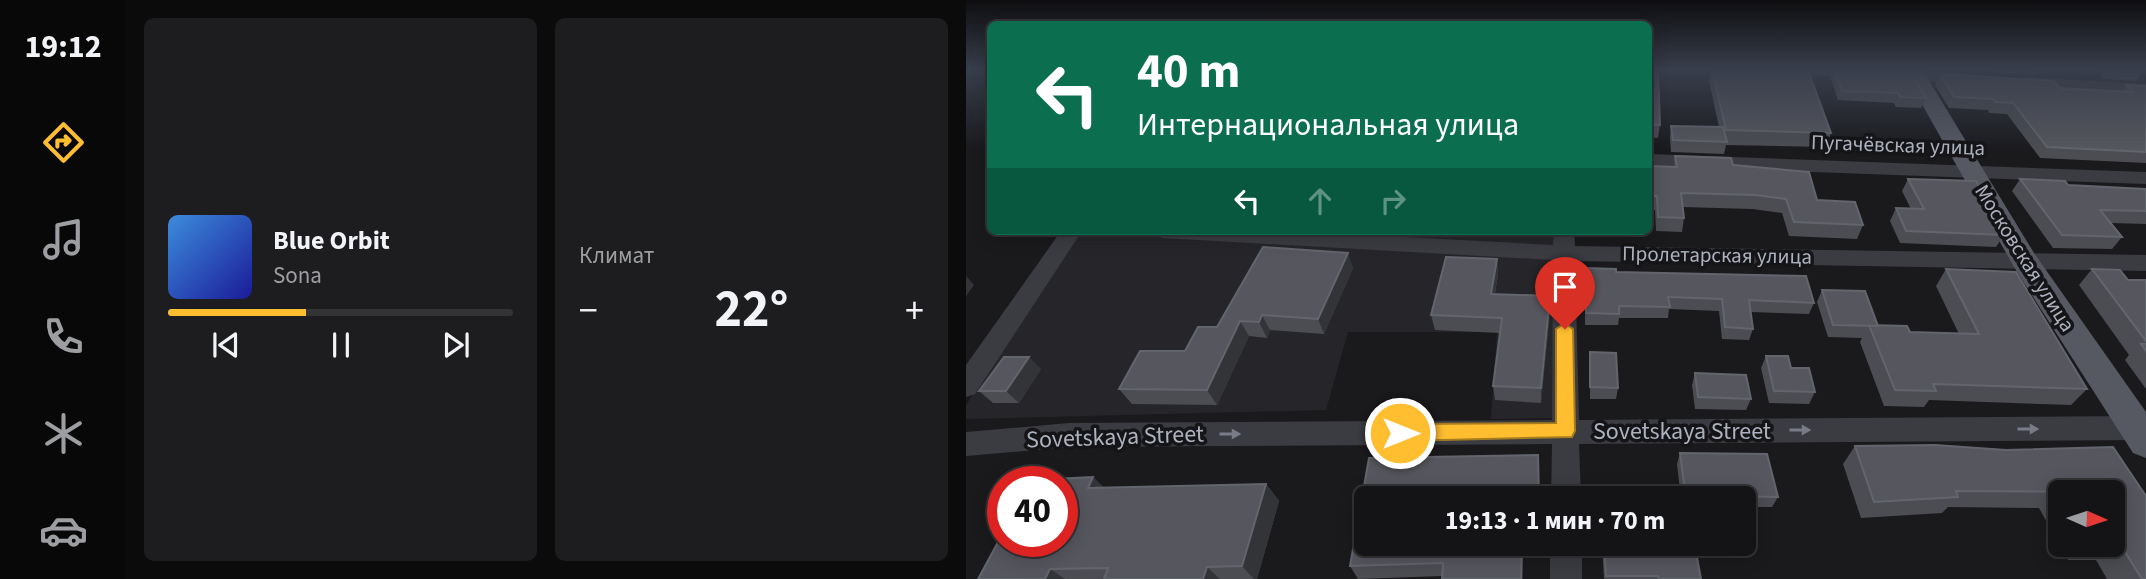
<!DOCTYPE html>
<html lang="ru">
<head>
<meta charset="utf-8">
<style>
  :root { --surface:#141416; --page:#1d1d1f; --text:#f1f3f6; --muted:#9d9ea1; --line:#333335; --accent:#ffbe30 }
  body { margin:0; font-family:"Source Sans 3",sans-serif; background:var(--page); color:var(--text); height:100vh; display:flex; flex-direction:column; font-size:26px; white-space:nowrap }
  * { box-sizing:border-box; margin:0 }
  p { font-size:23px; color:var(--muted) }
  .icon { flex:none; width:38px; height:38px; fill:none; stroke:currentColor; stroke-width:2; stroke-linecap:round; stroke-linejoin:round }
  .map { position:relative; flex:1; overflow:hidden }
  .drawer { display:flex; flex-direction:column; gap:18px; padding:18px; background:#0b0b0c; width:840px }
  .drawer>* { flex:none }
  .guide { position:absolute; left:21px; top:21px; width:665px; height:214px; border-radius:10px; box-shadow:0 4px 18px #0003,0 0 0 2px var(--line); background:#0b6e4f; color:#fff; overflow:hidden }
  .needle { width:46px; rotate:93deg }
  .buttons { position:absolute; left:1082px; top:480px; display:grid; gap:14px }
  .buttons a { display:grid; place-items:center; width:77px; height:77px; border-radius:10px; background:var(--surface); box-shadow:0 4px 18px #0003,0 0 0 2px var(--line); font-size:35px }
  .speed { position:absolute; left:21px; top:466px; display:flex; gap:14px; font-size:35px; font-weight:700; text-align:center }
  .speed>* { display:grid; place-content:center; width:91px; height:91px; border-radius:50%; background:var(--surface); box-shadow:0 4px 18px #0003,0 0 0 2px var(--line); line-height:1 }
  .speed .limit { border:10px solid #d22; background:#fff; color:#111 }
  .pin { position:absolute; display:grid; place-items:center; width:60px; height:60px; color:#fff; margin:-72px -30px; border-radius:50% 50% 50% 0; rotate:-45deg; box-shadow:0 0 7px #0007 }
  .pin .icon { rotate:45deg }
  .me { position:absolute; width:77px; margin:-38px; rotate:90deg; stroke-linejoin:round; filter:drop-shadow(0 0 5px #0008) }
  .turn { display:flex; align-items:center; gap:24px; height:147px; padding:0 35px; font-size:32px }
  .turn .icon { width:91px; height:91px; stroke-width:2.5 }
  .turn b { display:block; font-size:49px; line-height:60px }
  .lanes { display:flex; align-items:center; height:66px; padding:0 35px; background:#0003; justify-content:center; gap:35px; direction:ltr }
  .lanes .off { opacity:.35 }
  .big { font-size:52px; font-weight:700; line-height:1.1 }
  .drawer .widget { flex:1; display:flex; flex-direction:column; justify-content:center; gap:10px; min-width:0; padding:0 24px; border-radius:10px; background:var(--page) }
  .song { display:flex; align-items:center; gap:21px }
  .cover { width:84px; height:84px; border-radius:10px; background:linear-gradient(135deg,hsl(210 70% 55%),hsl(240 70% 35%)) }
  .played { height:7px; border-radius:4px; background:linear-gradient(90deg,var(--accent) 40%,var(--line) 40%) }
  .keys { display:flex; justify-content:space-around; direction:ltr }
  .heat { display:flex; justify-content:space-between; align-items:center; font-size:38px; direction:ltr }
  .drawer .tiles { flex:1; display:grid; gap:18px; grid-template-columns:repeat(2,1fr) }
  .trip { position:absolute; left:388px; top:486px; width:402px; height:70px; border-radius:10px; background:var(--surface); box-shadow:0 4px 18px #0003,0 0 0 2px var(--line); font-weight:700; line-height:70px; text-align:center }
  main { display:flex; flex:1; min-height:0 }
  .tabs { display:flex; flex-direction:column; width:126px; justify-content:space-around; align-items:center; background:#080809; color:var(--muted) }
  .tabs .icon { width:49px; height:49px }
  .tabs .selected { color:var(--accent) }
  .tabs b { font-size:32px; color:var(--text) }
  .map>svg:first-child { display:block }
</style>
</head>
<body>
<main>
<nav class="tabs">
<b>19:12</b>
<svg class="icon selected" aria-label="directions" viewBox="0 0 24 24"><path d="M12 3l9 9-9 9-9-9zM9 14v-3h6M13 9l2 2-2 2"/></svg>
<svg class="icon" aria-label="music" viewBox="0 0 24 24"><path d="M9 18V5l10-2v13"/><circle cx="6" cy="18" r="3"/><circle cx="16" cy="16" r="3"/></svg>
<svg class="icon" aria-label="phone" viewBox="0 0 24 24"><path d="M5 4h4l2 5-3 2q2 4 5 5l2-3 5 2v4C11 20 4 13 5 4z"/></svg>
<svg class="icon" aria-label="climate" viewBox="0 0 24 24"><path d="M12 3v18M4 7l16 10M4 17L20 7"/></svg>
<svg class="icon" aria-label="car" viewBox="0 0 24 24"><path d="M5 17H2v-5l4-1 3-4h7l3 4 3 1v5h-3M9 17h6M6 11h13"/><circle cx="7" cy="17" r="2"/><circle cx="17" cy="17" r="2"/></svg>
</nav>
<section class="drawer">
<div class="tiles">
<div class="widget">
<div class="song"><i class="cover"></i><div><b>Blue Orbit</b><p>Sona</p></div></div>
<div class="played"></div>
<div class="keys"><svg class="icon" aria-label="previous" viewBox="0 0 24 24"><path d="M18 5L8 12l10 7zM5 5v14"/></svg><svg class="icon" aria-label="pause" viewBox="0 0 24 24"><path d="M8 5v14M16 5v14"/></svg><svg class="icon" aria-label="next" viewBox="0 0 24 24"><path d="M6 5l10 7-10 7zM19 5v14"/></svg></div>
</div>
<div class="widget"><p>Климат</p>
<div class="heat"><a>−</a><b class="big">22°</b><a>+</a></div>
</div>
</div>
</section>
<div class="map">
<svg width="1180" height="579" viewBox="0 0 1180 579">
  <rect width="100%" height="100%" fill="#1a1a1d"/>
  <polygon fill="#26262a" points="115,231 591,231 592,418 525,419 531,332 382,332 360,410 0,419 0,405"/>
  <g fill="none" stroke-linecap="round" stroke-linejoin="round">
    <g fill="#3b3c42" fill-rule="evenodd">
      <polygon points="815,69 917,69 1004,74 1012,79 1004,84 822,74"/>
      <polygon points="1059,77 1180,84 1180,94 1053,85 1051,82"/>
      <polygon points="682,154 1180,172 1180,184 682,166"/>
      <polygon points="95,231 116,231 9,394 0,397 0,365"/>
      <polygon points="186,231 326,231 587,245 588,231 608,231 609,246 1180,255 1180,271 609,261 613,420 1180,416 1180,440 613,444 615,499 585,499 586,444 103,447 0,456 0,432 103,423 586,420 587,260 196,238"/>
      <rect x="584" y="544" width="32" height="35"/>
    </g>
    <polygon fill="#565962" fill-rule="evenodd" points="936,69 956,69 1068,253 1180,412 1180,458 1167,453 1048,267"/>
  </g>
  <g fill="#4b4d52" fill-rule="evenodd">
    <polygon points="682,69 694,125 692,138 682,137"/>
    <polygon points="745,69 842,70 865,133 860,147 760,145 758,154 705,152 704,138 705,126 753,127 743,81"/>
    <polygon points="868,69 960,98 955,108 930,107 928,103 872,100 865,79"/>
    <polygon points="996,69 1073,69 1069,75"/>
    <polygon points="1129,69 1178,69 1170,81 1138,79"/>
    <polygon points="974,74 1094,88 1155,92 1160,85 1180,86 1180,163 1074,158 1041,114 1023,113 1022,110 983,108 969,85"/>
    <polygon points="709,156 767,165 851,200 897,225 891,239 823,236 816,213 786,209 717,207 718,218 716,232 690,231 689,210 682,210 682,166 708,167"/>
    <polygon points="942,179 1038,235 1030,247 934,243 924,221 930,208 945,209 936,191"/>
    <polygon points="1054,179 1102,185 1180,189 1180,224 1145,223 1156,237 1146,249 1087,248 1046,191"/>
    <polygon points="531,259 532,274 529,294 584,296 584,311 575,403 529,400 527,386 534,333 469,330 465,315"/>
    <polygon points="387,268 358,334 304,330 301,338 283,336 251,405 166,404 153,389 219,351 251,327"/>
    <polygon points="619,268 650,272 848,303 843,314 785,312 787,329 783,340 756,339 753,311 703,309 702,318 653,318 652,325 619,325"/>
    <polygon points="980,269 1121,389 1105,405 963,400 958,407 918,406 894,342 896,338 862,337 851,302 856,290 912,326 944,332 993,334 970,286"/>
    <polygon points="1126,269 1162,280 1180,280 1180,389 1159,360 1163,355 1113,285"/>
    <polygon points="624,352 652,388 650,399 624,399"/>
    <polygon points="800,356 825,368 849,392 843,404 803,403 795,368"/>
    <polygon points="75,369 53,403 27,403 13,391"/>
    <polygon points="729,373 785,399 780,410 729,409 726,385"/>
    <path d="M889 446 1040 450 1147 447 1180 579H1141L1130 560H1102L1073 508 982 507 976 513 895 518 877 464ZM1094 492 1146 544H1094Z"/>
    <polygon points="714,453 812,497 806,507 779,507 779,499 715,499 711,464"/>
    <polygon points="572,455 573,499 401,499 401,544 557,544 557,579 476,579 476,576 392,579 384,566 403,458"/>
    <polygon points="127,477 138,488 300,484 313,501 291,579 12,579"/>
    <polygon points="636,544 681,544 682,553 735,579 638,579"/>
  </g>
  <g fill="#333438">
    <polygon points="382,253 387,268 358,334 352,319"/>
    <polygon points="531,259 532,274 526,309 525,294"/>
    <polygon points="0,276 8,285 0,296"/>
    <polygon points="584,296 584,311 575,403 575,388"/>
    <polygon points="296,315 304,330 301,338 293,322"/>
    <polygon points="274,321 283,336 251,405 241,390"/>
    <polygon points="63,357 75,369 53,403 40,391"/>
    <polygon points="127,477 146,495 122,488"/>
    <polygon points="300,484 313,501 291,579 288,579 276,566"/>
    <polygon points="556,544 557,544 557,579 555,579"/>
    <polygon points="241,567 254,579 237,579"/>
    <polygon points="84,569 99,579 79,579"/>
  </g>
  <g fill="#56575e" stroke="#63656d" stroke-width="2">
    <polygon points="682,69 692,69 694,125 682,124"/>
    <polygon points="746,69 842,70 865,133 760,130"/>
    <polygon points="868,69 945,74 960,98 934,97 932,93 876,91"/>
    <polygon points="974,74 1088,81 1094,88 1167,92 1160,85 1180,86 1180,152 1081,147 1047,103 1029,102 1027,99 988,97"/>
    <polygon points="705,126 757,127 761,142 707,140"/>
    <polygon points="709,156 765,158 767,165 843,172 851,200 889,202 897,225 828,222 820,199 790,195 715,193 718,218 692,217 691,196 682,196 682,166 711,167"/>
    <polygon points="942,179 1010,181 1038,235 940,231 930,208 958,209"/>
    <polygon points="1054,179 1099,181 1102,185 1180,189 1180,211 1134,210 1156,237 1096,235"/>
    <polygon points="297,247 382,253 352,319 296,315 293,322 274,321 241,390 153,389 174,351 219,351 232,327 251,327"/>
    <polygon points="480,257 531,259 525,294 584,296 575,388 527,386 536,318 465,315"/>
    <polygon points="619,268 650,269 650,272 840,276 848,303 783,300 787,329 759,327 756,299 702,297 704,307 653,306 653,314 620,313"/>
    <polygon points="980,269 1050,272 1121,389 967,384 970,391 929,390 903,325 941,326 944,332 1013,334"/>
    <polygon points="1126,269 1154,270 1162,280 1180,280 1180,341"/>
    <polygon points="856,290 899,291 912,326 867,325"/>
    <polygon points="1175,344 1180,344 1180,351"/>
    <polygon points="624,352 650,353 652,388 624,387"/>
    <polygon points="800,356 822,356 825,368 843,368 849,392 808,391"/>
    <polygon points="38,357 63,357 40,391 13,391"/>
    <polygon points="729,373 780,375 785,399 732,397"/>
    <polygon points="969,445 1040,450 1147,447 1180,496 1180,579 1176,579 1154,544 1125,545 1125,544 1146,544 1146,492 990,491 992,497 908,502 889,446"/>
    <polygon points="714,453 801,454 812,497 760,496 761,499 720,499"/>
    <polygon points="572,455 573,498 401,499 401,544 556,544 555,579 476,579 477,563 384,566 403,458"/>
    <polygon points="127,477 122,488 300,484 276,566 241,567 237,579 138,579 142,568 84,569 79,579 12,579 37,533 37,541 96,541 96,481 65,481 65,480"/>
    <polygon points="638,544 681,544 682,553 730,552 735,579 693,579 692,576 640,576"/>
  </g>
  <defs><path id="oneway-solid" d="M-6-.8H1V-3.2L6.5 0L1 3.2V.8H-6Z" transform="scale(1.75)"/></defs>
  <g fill="#797c86">
    <use href="#oneway-solid" transform="translate(1062 429)"/>
    <use href="#oneway-solid" transform="translate(834 430)"/>
    <use href="#oneway-solid" transform="translate(264 434)"/>
  </g>
  <linearGradient id="sky" x2="0" y2="1"><stop stop-color="#0e0e10"/><stop offset="0.46" stop-color="#383e4c"/><stop offset="1" stop-color="#383e4c" stop-opacity="0"/></linearGradient>
  <rect width="1180" height="151" fill="url(#sky)"/>
  <polygon fill="#ffbe30" stroke="#a67c1f" stroke-width="2" points="599,323 607,329 609,431 606,437 434,441 427,439 424,433 427,427 434,424 590,423 590,329"/>
  <g text-anchor="middle" dominant-baseline="central" stroke-width="7" stroke-linejoin="round" paint-order="stroke">
    <g font-size="21" fill="#acb1be" stroke="#151518">
      <text transform="translate(932 145) rotate(2)">Пугачёвская улица</text>
      <text transform="translate(751 255) rotate(1)">Пролетарская улица</text>
      <text transform="translate(1059 258) rotate(58)">Московская улица</text>
    </g>
    <g font-size="24" fill="#acb1be" stroke="#151518">
      <text x="716" y="431">Sovetskaya Street</text>
      <text transform="translate(149 437) rotate(-2)">Sovetskaya Street</text>
    </g>
  </g>
</svg>
<div class="buttons">
<a><svg class="needle" viewBox="-14 -14 28 28"><path d="M0-13l5 13h-10z" fill="#e53935"/><path d="M0 13l5-13h-10z" fill="#9d9ea1"/></svg></a>
</div>
<div class="speed"><div class="limit">40</div></div>
<div class="pin" style="left:599px;top:329px;background:#d93025"><svg class="icon" aria-label="arrive" viewBox="0 0 24 24"><path d="M6 21V4h12l-3 4 3 4H6"/></svg></div>
<svg class="me" style="left:434px;top:433px" viewBox="-20 -20 40 40"><circle r="17" fill="#ffbe30" stroke="#fff" stroke-width="3"/><path d="M0-11L8 9 0 5-8 9z" fill="#fff"/></svg>
<div class="trip">19:13 · 1 мин · 70 m</div>
<div class="guide">
<div class="turn"><svg class="icon" aria-label="left" viewBox="0 0 24 24"><path d="M17 20v-9H6M10 6l-5 5 5 5"/></svg><div><b>40 m</b>Интернациональная улица</div></div>
<div class="lanes"><svg class="icon" aria-label="left" viewBox="0 0 24 24"><path d="M17 20v-9H6M10 6l-5 5 5 5"/></svg><svg class="icon off" aria-label="ahead" viewBox="0 0 24 24"><path d="M12 20V5M6 11l6-6 6 6"/></svg><svg class="icon off" aria-label="right" viewBox="0 0 24 24"><path d="M7 20v-9h11M14 6l5 5-5 5"/></svg></div>
</div>
</div>
</main>
</body>
</html>
